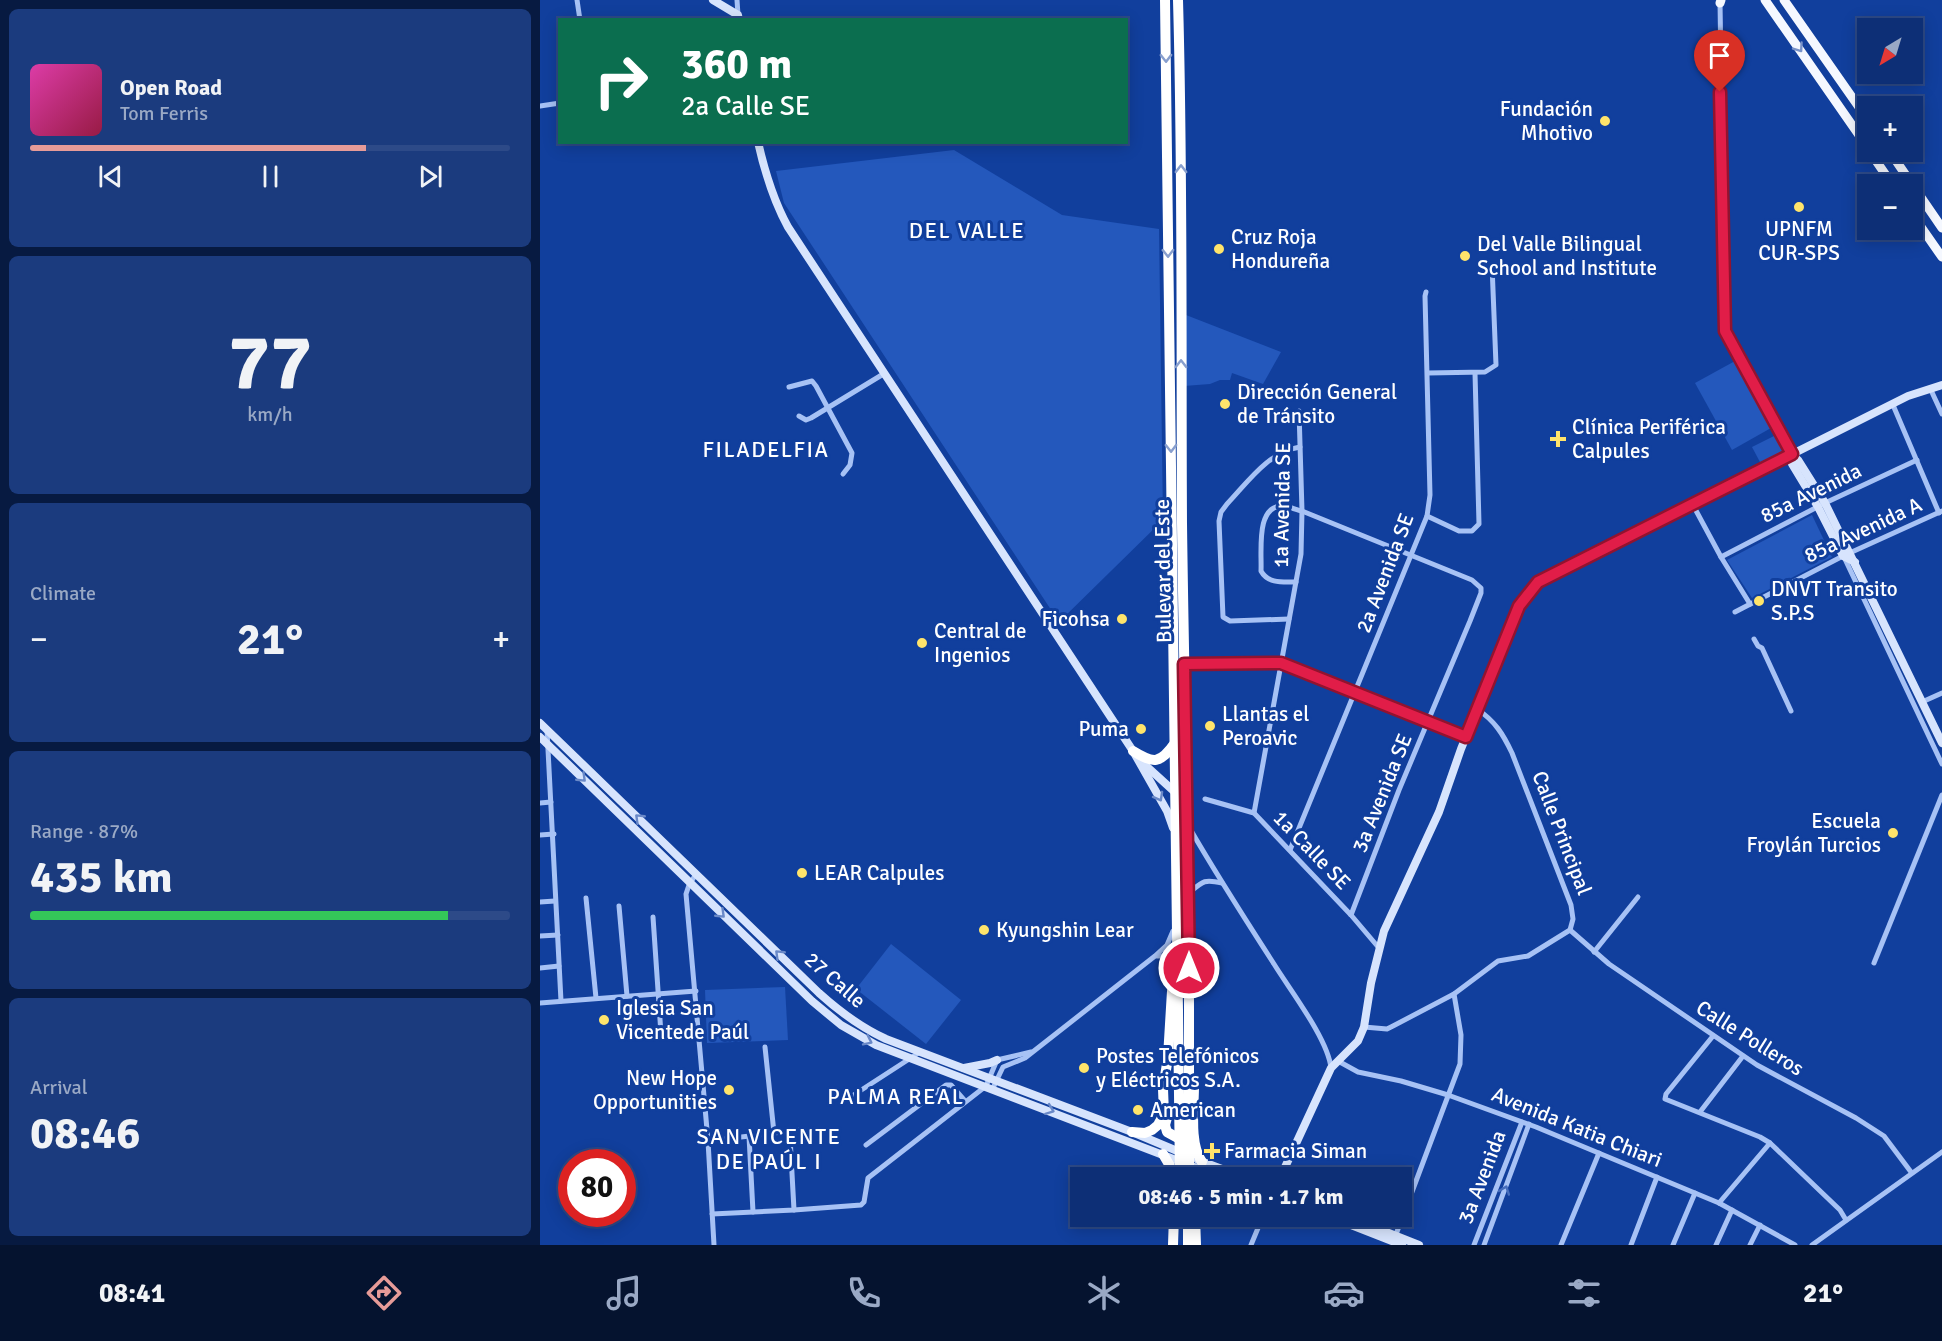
<!DOCTYPE html>
<html lang="en">
<head>
<meta charset="utf-8">
<style>
  :root { --surface:#0d2f76; --page:#1b3b7e; --text:#f1f3f6; --muted:#9aa9c5; --line:#2d4a88; --accent:#e69b98 }
  body { margin:0; font-family:Signika,sans-serif; background:var(--page); color:var(--text); height:100vh; display:flex; flex-direction:column; font-size:22px; white-space:nowrap }
  * { box-sizing:border-box; margin:0 }
  p { font-size:20px; color:var(--muted) }
  .icon { flex:none; width:33px; height:33px; fill:none; stroke:currentColor; stroke-width:2; stroke-linecap:round; stroke-linejoin:round }
  .map { position:relative; flex:1; overflow:hidden }
  .panel { display:flex; flex-direction:column; gap:9px; padding:9px; background:#071a41; width:540px }
  .panel>* { flex:none }
  .guide { position:absolute; left:18px; top:18px; width:570px; height:126px; border-radius:0px; box-shadow:0 3px 15px #0003,0 0 0 2px var(--line); background:#0b6e4f; color:#fff; overflow:hidden }
  .needle { width:39px; rotate:218deg }
  .tools { position:absolute; left:1317px; top:18px; display:grid; gap:12px }
  .tools a { display:grid; place-items:center; width:66px; height:66px; border-radius:0px; background:var(--surface); box-shadow:0 3px 15px #0003,0 0 0 2px var(--line); font-size:30px }
  .speed { position:absolute; left:18px; top:1149px; display:flex; gap:12px; font-size:30px; font-weight:700; text-align:center }
  .speed>* { display:grid; place-content:center; width:78px; height:78px; border-radius:50%; background:var(--surface); box-shadow:0 3px 15px #0003,0 0 0 2px var(--line); line-height:1 }
  .speed .limit { border:9px solid #d22; background:#fff; color:#111 }
  .pin { position:absolute; display:grid; place-items:center; width:51px; height:51px; color:#fff; margin:-62px -26px; border-radius:50% 50% 50% 0; rotate:-45deg; box-shadow:0 0 6px #0007 }
  .pin .icon { rotate:45deg }
  .me { position:absolute; width:66px; margin:-33px; rotate:0deg; stroke-linejoin:round; filter:drop-shadow(0 0 4px #0008) }
  .turn { display:flex; align-items:center; gap:21px; height:126px; padding:0 24px; font-size:27px }
  .turn .icon { width:78px; height:78px; stroke-width:2.5 }
  .turn b { display:block; font-size:42px; line-height:51px }
  .big { font-size:45px; font-weight:800; line-height:1.1 }
  .panel .card { flex:1; display:flex; flex-direction:column; justify-content:center; gap:9px; min-width:0; padding:0 21px; border-radius:9px; background:var(--page) }
  .panel .dial { align-items:center; gap:0 }
  .dial b { font-size:78px; line-height:1 }
  .song { display:flex; align-items:center; gap:18px }
  .cover { width:72px; height:72px; border-radius:9px; background:linear-gradient(135deg,hsl(320 70% 55%),hsl(340 70% 35%)) }
  .played { height:6px; border-radius:3px; background:linear-gradient(90deg,var(--accent) 70%,var(--line) 70%) }
  .keys { display:flex; justify-content:space-around; direction:ltr }
  .heat { display:flex; justify-content:space-between; align-items:center; font-size:33px; direction:ltr }
  .charge { height:9px; border-radius:4px; background:linear-gradient(90deg,#34c759 87%,var(--line) 0) }
  .trip { position:absolute; left:530px; top:1167px; width:342px; height:60px; border-radius:0px; background:var(--surface); box-shadow:0 3px 15px #0003,0 0 0 2px var(--line); font-weight:800; line-height:60px; text-align:center }
  .tab-bar { display:flex; height:96px; justify-content:space-around; align-items:center; background:#05132f; color:var(--muted) }
  .tab-bar .icon { width:42px; height:42px }
  .tab-bar .on { color:var(--accent) }
  .tab-bar b { font-size:27px; color:var(--text) }
  main { display:flex; flex:1; min-height:0 }
  .map>svg:first-child { display:block }
</style>
</head>
<body>
<main>
<section class="panel">
<div class="card">
<div class="song"><i class="cover"></i><div><b>Open Road</b><p>Tom Ferris</p></div></div>
<div class="played"></div>
<div class="keys"><svg class="icon" aria-label="previous" viewBox="0 0 24 24"><path d="M18 5L8 12l10 7zM5 5v14"/></svg><svg class="icon" aria-label="pause" viewBox="0 0 24 24"><path d="M8 5v14M16 5v14"/></svg><svg class="icon" aria-label="next" viewBox="0 0 24 24"><path d="M6 5l10 7-10 7zM19 5v14"/></svg></div>
</div>
<div class="card dial"><b>77</b><p>km/h</p></div>
<div class="card"><p>Climate</p>
<div class="heat"><a>−</a><b class="big">21°</b><a>+</a></div>
</div>
<div class="card"><p>Range · 87%</p><b class="big">435 km</b><div class="charge"></div></div>
<div class="card"><p>Arrival</p><b class="big">08:46</b></div>
</section>
<div class="map">
<svg width="1402" height="1245" viewBox="0 0 1402 1245">
  <rect width="100%" height="100%" fill="#113f9d"/>
  <g fill="#2458bc">
    <polygon points="414,150 522,215 619,229 623,520 519,622 244,203 236,171"/>
    <polygon points="646,315 741,352 723,384 692,373 690,380 680,380 670,384 644,386"/>
    <polygon points="1195,361 1231,428 1192,450 1155,383"/>
    <polygon points="1236,435 1244,452 1221,464 1212,447"/>
    <polygon points="1272,515 1292,557 1212,598 1187,560"/>
    <polygon points="351,944 421,1000 386,1044 316,989"/>
    <polygon points="245,987 248,1040 167,1043 165,990"/>
  </g>
  <g fill="none" stroke-linecap="round" stroke-linejoin="round">
    <g stroke="#a7c2f5" stroke-width="5">
      <polyline points="37,0 40,20"/>
      <polyline points="197,0 198,15"/>
      <polyline points="1180,2 1185,331 1252,454"/>
      <polyline points="0,106 20,103"/>
      <polyline points="888,373 945,372 956,365 952,265"/>
      <polyline points="249,387 272,381 276,386 312,453 310,465 303,474"/>
      <polyline points="1390,388 1402,414"/>
      <polyline points="1353,405 1399,513"/>
      <polyline points="259,416 266,420 271,418 345,373"/>
      <polyline points="1153,505 1181,557 1210,604"/>
      <polyline points="887,516 919,531 932,531 939,524 935,373"/>
      <polyline points="1181,557 1285,503 1377,460"/>
      <polyline points="1304,557 1402,764"/>
      <path d="M756 582C743 582 728 584 721 571 722 552 715 504 744 506 750 507 757 510 762 511L932 580 941 588V593L930 621 859 790 811 915"/>
      <polyline points="1195,612 1303,556 1402,511"/>
      <path d="M749 619 690 621 683 617 679 521 681 512 687 504C708 482 728 452 760 447"/>
      <polyline points="1214,639 1218,646 1222,648 1251,711"/>
      <polyline points="645,664 741,663 926,737"/>
      <polyline points="1382,702 1402,693"/>
      <polyline points="7,730 21,1001"/>
      <polyline points="665,799 714,813 811,915 839,948"/>
      <polyline points="0,803 11,802"/>
      <polyline points="714,813 761,554 762,511 759,411"/>
      <path d="M649 827C676 874 705 919 734 964 750 990 788 1039 791 1068"/>
      <polyline points="0,835 14,834"/>
      <polyline points="750,850 887,516 890,495 885,296 886,292"/>
      <polyline points="156,874 149,885 146,894 168,1141 174,1245"/>
      <path d="M649 893C663 881 664 879 682 883"/>
      <polyline points="46,898 56,998"/>
      <polyline points="0,902 15,901"/>
      <polyline points="79,906 87,996"/>
      <polyline points="113,917 121,1034"/>
      <polyline points="1030,930 1069,964 1217,1065 1316,1118 1344,1136 1371,1172"/>
      <polyline points="0,936 18,935"/>
      <polyline points="1054,952 1098,897"/>
      <polyline points="617,956 624,956 633,965"/>
      <polyline points="1334,963 1402,795"/>
      <polyline points="0,968 19,966"/>
      <polyline points="0,1003 156,991"/>
      <path d="M824 1027 847 1029 853 1026 914 994 958 961 988 956 1030 930 1033 919 1031 905 972 753C963 734 955 721 937 709"/>
      <polyline points="1173,1036 1126,1094 1125,1099 1220,1137 1230,1143 1300,1210 1306,1220"/>
      <polyline points="225,1047 234,1133"/>
      <polyline points="798,1061 818,1072 861,1081 908,1095 996,1127 1179,1203 1255,1245"/>
      <polyline points="453,1088 463,1067 485,1058 615,956 627,945 633,931"/>
      <polyline points="309,1098 380,1052"/>
      <polyline points="1160,1112 1203,1056"/>
      <polyline points="209,1136 213,1212"/>
      <polyline points="250,1137 254,1210"/>
      <polyline points="168,1141 259,1130"/>
      <polyline points="326,1145 406,1085 411,1085 425,1101"/>
      <polyline points="1179,1203 1230,1143"/>
      <polyline points="172,1214 254,1210 321,1205 324,1202 328,1178 446,1086 457,1060 491,1052"/>
      <polyline points="855,1237 920,1064 921,1035 914,994"/>
      <polyline points="711,1245 723,1216"/>
      <polyline points="934,1245 982,1122"/>
      <polyline points="944,1245 989,1124"/>
      <polyline points="1021,1245 1059,1153"/>
      <polyline points="1091,1245 1117,1177"/>
      <polyline points="1133,1245 1155,1193"/>
      <polyline points="1176,1245 1192,1210"/>
      <polyline points="1210,1245 1220,1225"/>
      <polyline points="1272,1245 1402,1152"/>
    </g>
    <g stroke="#d7e4fd" stroke-width="8">
      <polyline points="173,0 198,15 199,20"/>
      <path d="M218 142C225 173 233 200 248 227L593 751 627 811 633 828"/>
      <polyline points="1252,454 1258,460 1285,503 1402,743"/>
      <polyline points="1252,454 1252,464 1278,507 1303,556 1315,562"/>
      <path d="M0 723 279 993C300 1012 320 1027 346 1039L592 1132 642 1153"/>
      <polyline points="0,737 272,1001 301,1025 336,1045 683,1178"/>
      <polyline points="604,764 637,794"/>
      <polyline points="424,1068 450,1063 457,1060"/>
      <polyline points="658,1160 706,1178"/>
      <path d="M740 1178 791 1068 818 1041 824 1027 831 983 844 931 899 812 921 749 973 620C979 606 986 593 998 582L1368 396 1402 385"/>
      <polyline points="788,1216 862,1245"/>
      <polyline points="806,1216 879,1245"/>
    </g>
    <g stroke="#f5f8ff" stroke-width="9">
      <polyline points="1225,0 1328,148"/>
      <polyline points="1244,0 1328,120"/>
      <polyline points="1180,3 1181,0"/>
      <polyline points="1330,152 1352,184"/>
      <polyline points="1350,152 1402,228"/>
      <polyline points="1372,214 1402,257"/>
    </g>
    <g stroke="#fff" stroke-width="10">
      <polyline points="625,0 638,1011"/>
      <path d="M638 0C643 174 641 349 642 523 644 685 649 848 649 1010"/>
      <path d="M593 751C614 764 620 764 635 743"/>
      <path d="M654 1086C654 1108 649 1144 662 1162"/>
      <polyline points="628,1114 625,1125 627,1132 638,1138 647,1134"/>
      <polyline points="592,1132 605,1133 612,1130 618,1125 624,1114 623,1089 628,1057 632,991"/>
      <polyline points="623,1154 630,1166 633,1178"/>
      <polyline points="668,1178 677,1175"/>
      <polyline points="655,1216 656,1245"/>
      <polyline points="633,1245 634,1216"/>
      <polyline points="648,1245 648,1221"/>
    </g>
    <g stroke="#fff" stroke-width="10">
      <polyline points="638,1011 640,1178"/>
      <polyline points="649,1178 649,1010"/>
    </g>
  </g>
  <defs><path id="oneway-chevron" d="M-2-3.5L2.5 0L-2 3.5" fill="none" stroke-width="1.6" stroke-linecap="round" stroke-linejoin="round" transform="scale(1.5)"/></defs>
  <use stroke="#7892c9" href="#oneway-chevron" transform="translate(1259 48) rotate(55)"/>
  <g stroke="#889fce">
    <use href="#oneway-chevron" transform="translate(626 58) rotate(89)"/>
    <use href="#oneway-chevron" transform="translate(641 169) rotate(-90)"/>
    <use href="#oneway-chevron" transform="translate(628 253) rotate(89)"/>
    <use href="#oneway-chevron" transform="translate(641 364) rotate(-90)"/>
    <use href="#oneway-chevron" transform="translate(631 448) rotate(89)"/>
  </g>
  <g stroke="#6a89c8">
    <use href="#oneway-chevron" transform="translate(42 778) rotate(44)"/>
    <use href="#oneway-chevron" transform="translate(619 797) rotate(61)"/>
    <use href="#oneway-chevron" transform="translate(99 818) rotate(-136)"/>
    <use href="#oneway-chevron" transform="translate(181 914) rotate(44)"/>
    <use href="#oneway-chevron" transform="translate(239 954) rotate(-136)"/>
    <use href="#oneway-chevron" transform="translate(328 1041) rotate(26)"/>
    <use href="#oneway-chevron" transform="translate(510 1110) rotate(21)"/>
  </g>
  <use stroke="#466dbc" href="#oneway-chevron" transform="translate(965 1190) rotate(-70)"/>
  <g fill="none" stroke-linecap="round" stroke-linejoin="round">
    <defs>
      <polyline id="route" points="649,968 644,664 741,663 926,737 979,606 998,582 1252,454 1185,331 1180,92"/>
    </defs>
    <use href="#route" stroke="#92132f" stroke-width="15"/>
    <use href="#route" stroke="#e11d48" stroke-width="10"/>
  </g>
  <g fill="#ffe46b" stroke="#113f9d" stroke-width="2">
    <circle cx="1065" cy="121" r="6"/>
    <circle cx="1259" cy="207" r="6"/>
    <circle cx="679" cy="249" r="6"/>
    <circle cx="925" cy="256" r="6"/>
    <circle cx="685" cy="404" r="6"/>
    <path d="M1015 430h6v6h6v6h-6v6h-6v-6h-6v-6h6z"/>
    <circle cx="1219" cy="601" r="6"/>
    <circle cx="582" cy="619" r="6"/>
    <circle cx="382" cy="643" r="6"/>
    <circle cx="670" cy="726" r="6"/>
    <circle cx="601" cy="729" r="6"/>
    <circle cx="1353" cy="833" r="6"/>
    <circle cx="262" cy="873" r="6"/>
    <circle cx="444" cy="930" r="6"/>
    <circle cx="64" cy="1020" r="6"/>
    <circle cx="544" cy="1068" r="6"/>
    <circle cx="189" cy="1090" r="6"/>
    <circle cx="598" cy="1110" r="6"/>
    <path d="M669 1142h6v6h6v6h-6v6h-6v-6h-6v-6h6z"/>
  </g>
  <g text-anchor="middle" dominant-baseline="central" stroke-width="6" stroke-linejoin="round" paint-order="stroke">
    <g font-size="21" fill="#fff" stroke="#113f9d" text-anchor="start">
      <text x="1053" y="109" text-anchor="end">Fundación<tspan x="1053" dy="24">Mhotivo</tspan></text>
      <text x="1259" y="229" text-anchor="middle">UPNFM<tspan x="1259" dy="24">CUR-SPS</tspan></text>
      <text x="691" y="237">Cruz Roja<tspan x="691" dy="24">Hondureña</tspan></text>
      <text x="937" y="244">Del Valle Bilingual<tspan x="937" dy="24">School and Institute</tspan></text>
      <text x="697" y="392">Dirección General<tspan x="697" dy="24">de Tránsito</tspan></text>
      <text x="1032" y="427">Clínica Periférica<tspan x="1032" dy="24">Calpules</tspan></text>
      <text x="1231" y="589">DNVT Transito<tspan x="1231" dy="24">S.P.S</tspan></text>
      <text x="570" y="619" text-anchor="end">Ficohsa</text>
      <text x="394" y="631">Central de<tspan x="394" dy="24">Ingenios</tspan></text>
      <text x="682" y="714">Llantas el<tspan x="682" dy="24">Peroavic</tspan></text>
      <text x="589" y="729" text-anchor="end">Puma</text>
      <text x="1341" y="821" text-anchor="end">Escuela<tspan x="1341" dy="24">Froylán Turcios</tspan></text>
      <text x="274" y="873">LEAR Calpules</text>
      <text x="456" y="930">Kyungshin Lear</text>
      <text x="76" y="1008">Iglesia San<tspan x="76" dy="24">Vicentede Paúl</tspan></text>
      <text x="556" y="1056">Postes Telefónicos<tspan x="556" dy="24">y Eléctricos S.A.</tspan></text>
      <text x="177" y="1078" text-anchor="end">New Hope<tspan x="177" dy="24">Opportunities</tspan></text>
      <text x="610" y="1110">American</text>
      <text x="684" y="1151">Farmacia Siman</text>
    </g>
    <g font-size="21" fill="#fff" stroke="#113f9d">
      <text transform="translate(1271 493) rotate(-26)">85a Avenida</text>
      <text transform="translate(742 505) rotate(-89)">1a Avenida SE</text>
      <text transform="translate(1323 530) rotate(-25)">85a Avenida A</text>
      <text transform="translate(623 571) rotate(-91)">Bulevar del Este</text>
      <text transform="translate(845 573) rotate(-69)">2a Avenida SE</text>
      <text transform="translate(842 793) rotate(-68)">3a Avenida SE</text>
      <text transform="translate(1022 833) rotate(69)">Calle Principal</text>
      <text transform="translate(772 850) rotate(46)">1a Calle SE</text>
      <text transform="translate(295 980) rotate(41)">27 Calle</text>
      <text transform="translate(1210 1038) rotate(32)">Calle Polleros</text>
      <text transform="translate(1037 1127) rotate(22)">Avenida Katia Chiari</text>
      <text transform="translate(942 1177) rotate(-69)">3a Avenida</text>
    </g>
    <g font-size="22" letter-spacing="1.5" fill="#fff" stroke="#113f9d">
      <text x="427" y="230">DEL VALLE</text>
      <text x="226" y="449">FILADELFIA</text>
      <text x="356" y="1096">PALMA REAL</text>
      <text x="229" y="1136">SAN VICENTE<tspan x="229" dy="25">DE PAÚL I</tspan></text>
    </g>
  </g>
</svg>
<div class="tools">
<a><svg class="needle" viewBox="-14 -14 28 28"><path d="M0-13l5 13h-10z" fill="#e53935"/><path d="M0 13l5-13h-10z" fill="#9aa9c5"/></svg></a>
<a>+</a>
<a>−</a>
</div>
<div class="speed"><div class="limit">80</div></div>
<div class="pin" style="left:1180px;top:92px;background:#d93025"><svg class="icon" aria-label="arrive" viewBox="0 0 24 24"><path d="M6 21V4h12l-3 4 3 4H6"/></svg></div>
<svg class="me" style="left:649px;top:968px" viewBox="-20 -20 40 40"><circle r="17" fill="#e11d48" stroke="#fff" stroke-width="3"/><path d="M0-11L8 9 0 5-8 9z" fill="#fff"/></svg>
<div class="trip">08:46 · 5 min · 1.7 km</div>
<div class="guide">
<div class="turn"><svg class="icon" aria-label="right" viewBox="0 0 24 24"><path d="M7 20v-9h11M14 6l5 5-5 5"/></svg><div><b>360 m</b>2a Calle SE</div></div>
</div>
</div>
</main>
<nav class="tab-bar">
<b>08:41</b>
<svg class="icon on" aria-label="directions" viewBox="0 0 24 24"><path d="M12 3l9 9-9 9-9-9zM9 14v-3h6M13 9l2 2-2 2"/></svg>
<svg class="icon" aria-label="music" viewBox="0 0 24 24"><path d="M9 18V5l10-2v13"/><circle cx="6" cy="18" r="3"/><circle cx="16" cy="16" r="3"/></svg>
<svg class="icon" aria-label="phone" viewBox="0 0 24 24"><path d="M5 4h4l2 5-3 2q2 4 5 5l2-3 5 2v4C11 20 4 13 5 4z"/></svg>
<svg class="icon" aria-label="climate" viewBox="0 0 24 24"><path d="M12 3v18M4 7l16 10M4 17L20 7"/></svg>
<svg class="icon" aria-label="car" viewBox="0 0 24 24"><path d="M5 17H2v-5l4-1 3-4h7l3 4 3 1v5h-3M9 17h6M6 11h13"/><circle cx="7" cy="17" r="2"/><circle cx="17" cy="17" r="2"/></svg>
<svg class="icon" aria-label="filters" viewBox="0 0 24 24"><path d="M4 7h16M4 17h16"/><circle cx="9" cy="7" r="2"/><circle cx="15" cy="17" r="2"/></svg>
<b>21°</b>
</nav>
</body>
</html>
